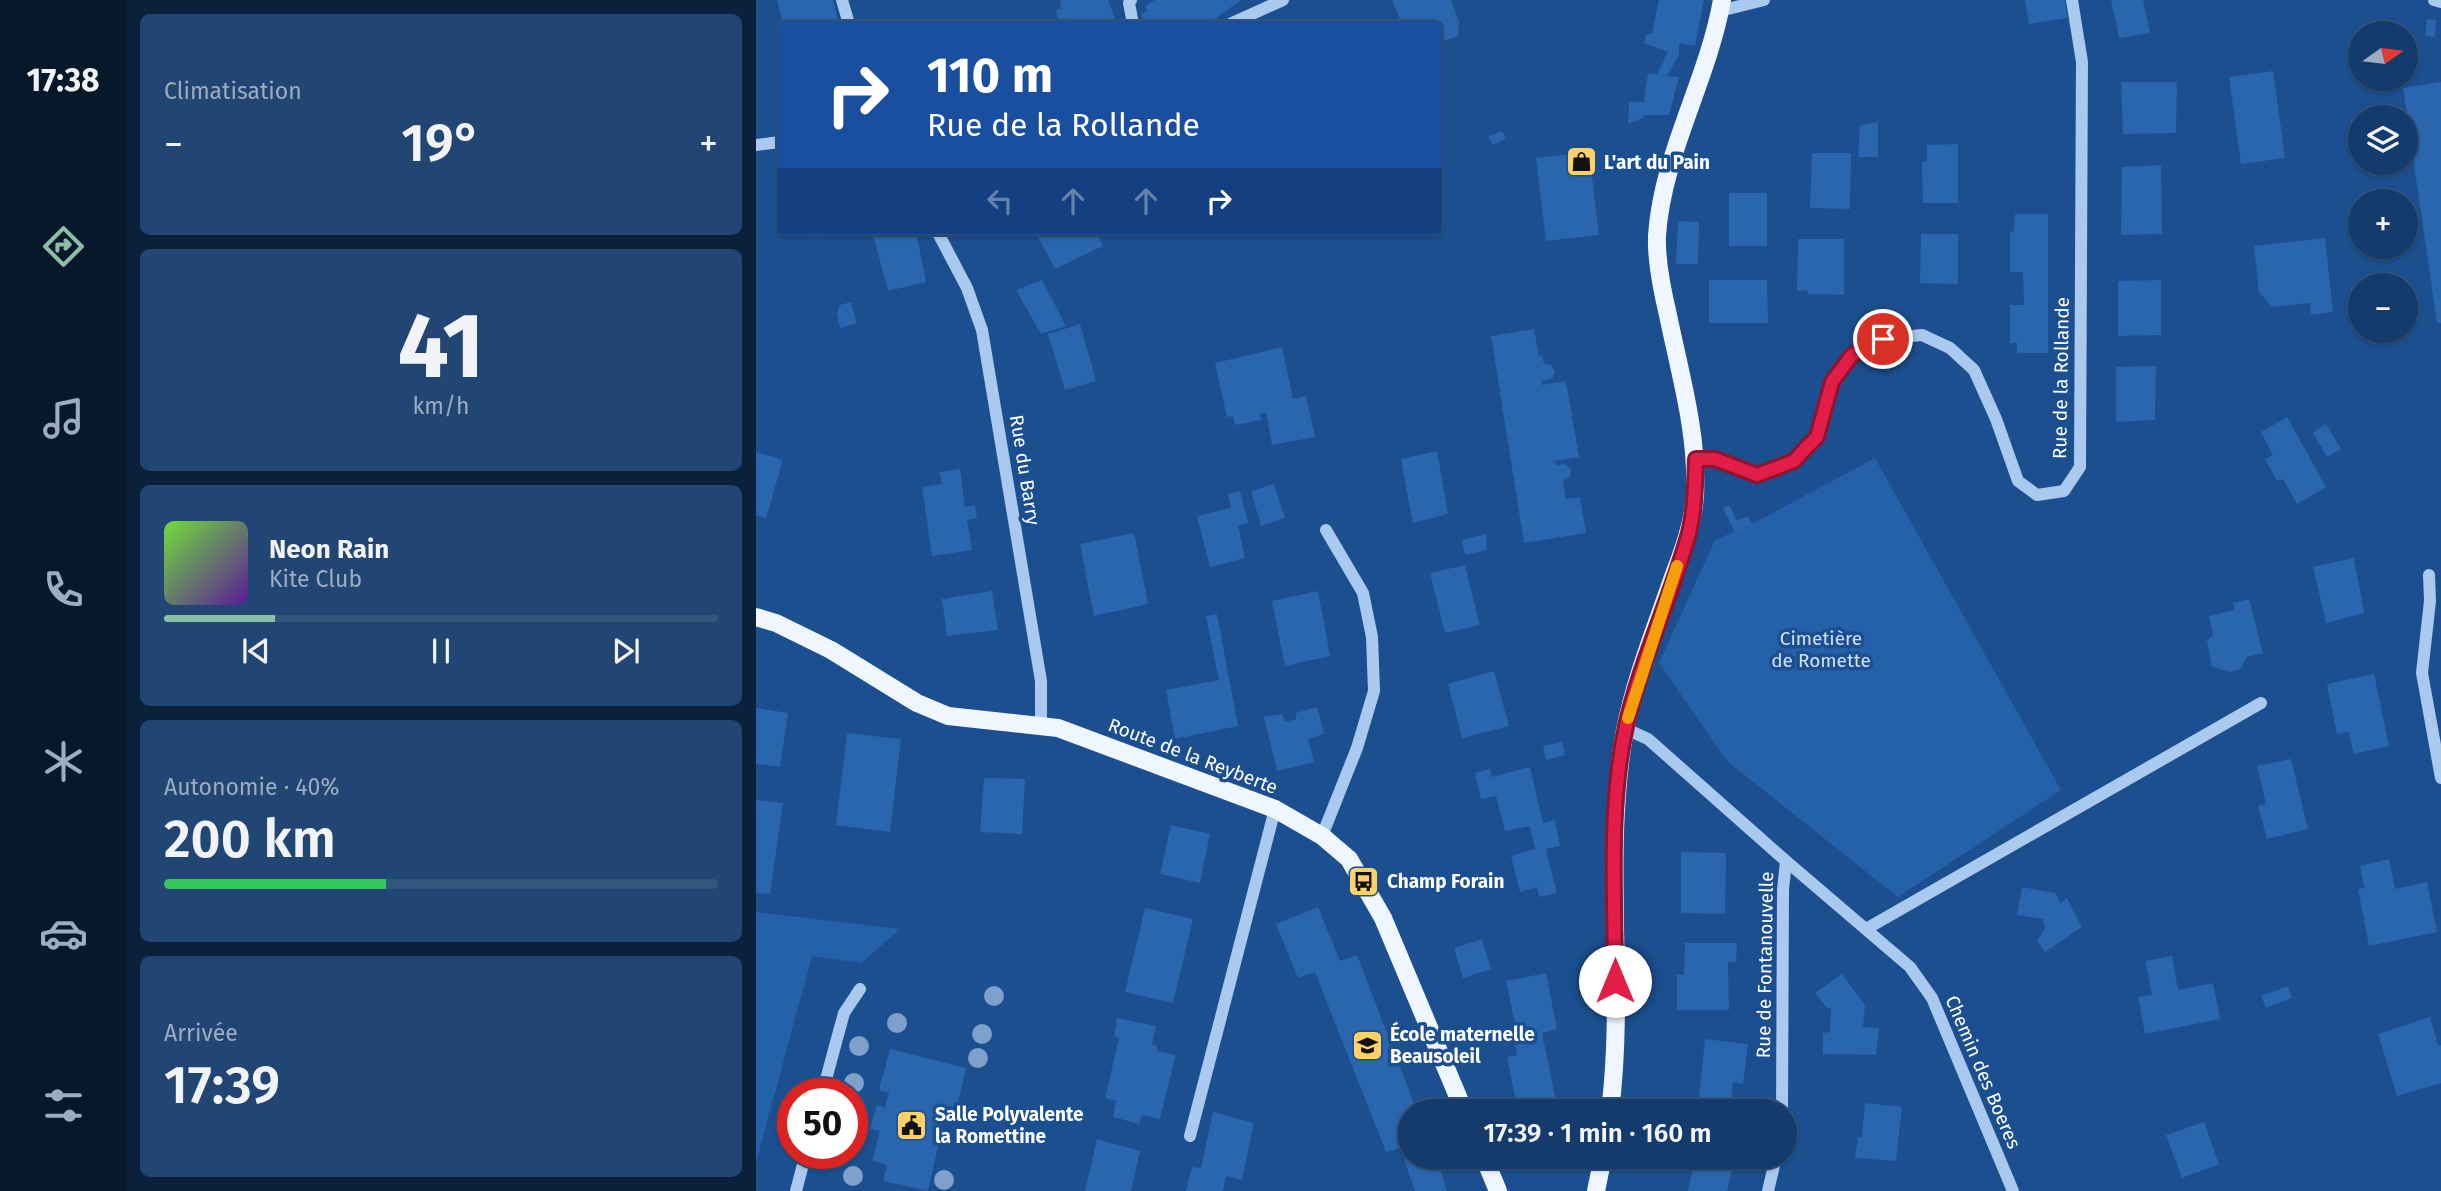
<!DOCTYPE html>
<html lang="fr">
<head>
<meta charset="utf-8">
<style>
  :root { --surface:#143b6b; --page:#214673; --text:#f1f3f6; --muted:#9dadc1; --line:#33557e; --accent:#8abfa5 }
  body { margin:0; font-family:"Fira Sans",sans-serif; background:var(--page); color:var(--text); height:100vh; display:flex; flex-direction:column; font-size:26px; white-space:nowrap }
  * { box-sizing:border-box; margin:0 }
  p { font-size:23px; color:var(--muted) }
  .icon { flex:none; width:38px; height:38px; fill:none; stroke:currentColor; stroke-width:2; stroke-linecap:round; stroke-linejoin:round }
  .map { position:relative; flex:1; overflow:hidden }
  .sheet { display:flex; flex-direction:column; gap:14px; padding:14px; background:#0b203b; width:630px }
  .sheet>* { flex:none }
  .top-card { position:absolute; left:21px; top:21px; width:665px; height:214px; border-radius:7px; box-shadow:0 2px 5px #0004,0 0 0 2px var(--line); background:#1a4fa0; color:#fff; overflow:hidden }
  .needle { width:46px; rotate:76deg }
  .buttons { position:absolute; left:1592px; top:21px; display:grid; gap:14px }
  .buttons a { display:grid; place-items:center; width:70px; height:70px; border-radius:50%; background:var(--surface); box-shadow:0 2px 5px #0004,0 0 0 2px var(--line); font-size:35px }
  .speed { position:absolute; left:21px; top:1078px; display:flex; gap:14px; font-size:35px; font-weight:700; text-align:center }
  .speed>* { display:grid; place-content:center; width:91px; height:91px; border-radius:50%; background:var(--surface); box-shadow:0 2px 5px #0004,0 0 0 2px var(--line); line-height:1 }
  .speed .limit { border:10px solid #d22; background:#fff; color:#111 }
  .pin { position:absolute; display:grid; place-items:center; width:60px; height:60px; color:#fff; margin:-30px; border:4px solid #fff; border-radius:50%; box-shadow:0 2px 7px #0007 }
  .me { position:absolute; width:77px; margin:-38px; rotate:0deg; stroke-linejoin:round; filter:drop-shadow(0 0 5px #0008) }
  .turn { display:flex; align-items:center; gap:24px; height:147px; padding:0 35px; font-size:32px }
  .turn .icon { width:91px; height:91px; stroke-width:2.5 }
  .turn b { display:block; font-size:49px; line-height:60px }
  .lanes { display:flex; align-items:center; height:66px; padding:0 35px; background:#0003; justify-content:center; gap:35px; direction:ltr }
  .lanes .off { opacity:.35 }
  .big { font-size:52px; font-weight:600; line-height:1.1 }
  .sheet .tile { flex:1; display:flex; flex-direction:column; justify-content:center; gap:10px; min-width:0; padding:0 24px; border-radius:10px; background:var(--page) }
  .sheet .dial { align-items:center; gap:0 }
  .dial b { font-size:91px; line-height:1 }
  .song { display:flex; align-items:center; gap:21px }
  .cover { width:84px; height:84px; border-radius:10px; background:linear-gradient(135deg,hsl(100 70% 55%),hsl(270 70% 35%)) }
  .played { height:7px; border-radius:4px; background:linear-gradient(90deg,var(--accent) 20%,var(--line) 20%) }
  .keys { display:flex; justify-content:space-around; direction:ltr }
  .heat { display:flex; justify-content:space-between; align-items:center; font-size:38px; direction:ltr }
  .charge { height:10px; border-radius:5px; background:linear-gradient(90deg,#34c759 40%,var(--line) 0) }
  .trip { position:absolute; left:642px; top:1099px; width:399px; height:70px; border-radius:35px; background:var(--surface); box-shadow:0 2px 5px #0004,0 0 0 2px var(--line); font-weight:600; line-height:70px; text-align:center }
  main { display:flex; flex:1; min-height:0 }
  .tabs { display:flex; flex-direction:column; width:126px; justify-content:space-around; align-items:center; background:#08182b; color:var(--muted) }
  .tabs .icon { width:49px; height:49px }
  .tabs .selected { color:var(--accent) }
  .tabs b { font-size:32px; color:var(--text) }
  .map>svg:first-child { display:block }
</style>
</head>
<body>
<main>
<nav class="tabs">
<b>17:38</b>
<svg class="icon selected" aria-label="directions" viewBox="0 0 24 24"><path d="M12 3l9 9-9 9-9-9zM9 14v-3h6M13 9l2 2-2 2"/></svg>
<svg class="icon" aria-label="music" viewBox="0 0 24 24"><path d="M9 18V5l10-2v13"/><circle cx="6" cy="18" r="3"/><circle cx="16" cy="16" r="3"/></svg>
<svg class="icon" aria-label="phone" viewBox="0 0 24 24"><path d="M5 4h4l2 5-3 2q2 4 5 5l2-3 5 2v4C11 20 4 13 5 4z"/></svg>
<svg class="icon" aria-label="climate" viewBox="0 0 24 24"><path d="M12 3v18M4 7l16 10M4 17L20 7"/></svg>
<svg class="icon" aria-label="car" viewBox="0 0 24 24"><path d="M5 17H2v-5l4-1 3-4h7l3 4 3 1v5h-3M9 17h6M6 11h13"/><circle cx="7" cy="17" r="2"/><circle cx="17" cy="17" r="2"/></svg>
<svg class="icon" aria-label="filters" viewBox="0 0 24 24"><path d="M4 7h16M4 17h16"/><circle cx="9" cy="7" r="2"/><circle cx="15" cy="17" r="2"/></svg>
</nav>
<section class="sheet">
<div class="tile"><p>Climatisation</p>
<div class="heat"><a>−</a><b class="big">19°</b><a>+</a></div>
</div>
<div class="tile dial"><b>41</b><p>km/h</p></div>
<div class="tile">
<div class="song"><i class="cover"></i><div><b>Neon Rain</b><p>Kite Club</p></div></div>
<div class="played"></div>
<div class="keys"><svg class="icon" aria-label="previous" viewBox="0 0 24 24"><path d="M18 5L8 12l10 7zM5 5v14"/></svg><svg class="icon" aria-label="pause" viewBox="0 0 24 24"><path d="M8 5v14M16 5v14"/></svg><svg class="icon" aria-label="next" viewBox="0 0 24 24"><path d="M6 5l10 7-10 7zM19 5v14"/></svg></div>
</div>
<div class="tile"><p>Autonomie · 40%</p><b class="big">200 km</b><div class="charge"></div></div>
<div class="tile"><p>Arrivée</p><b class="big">17:39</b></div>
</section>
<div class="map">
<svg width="1685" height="1191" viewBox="0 0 1685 1191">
  <rect width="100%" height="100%" fill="#1b4f8f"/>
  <g fill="#2461a8">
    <polygon points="1119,458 1305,790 1142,897 971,761 903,663 959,540 996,524"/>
    <polygon points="0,912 144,929 105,963 56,956 0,1163"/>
  </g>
  <g fill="#2a66ad">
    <polygon points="21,0 77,0 83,24 27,24"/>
    <polygon points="304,0 352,0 361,24 313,24 311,18 302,21 300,10 305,8"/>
    <polygon points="399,0 485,0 452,24 390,24 385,14 391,11 389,6"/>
    <polygon points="636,0 695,0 703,22 702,36 682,43 682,24 646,24"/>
    <polygon points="903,0 948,0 939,46 923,43 923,55 911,76 923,77 913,115 888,115 887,118 872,124 873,102 888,102 892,73 901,74 912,52 888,43 890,35 896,33"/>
    <polygon points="1269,0 1309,0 1311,18 1273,24"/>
    <polygon points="1355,0 1387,0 1394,33 1363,38"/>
    <polygon points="1671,19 1680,20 1679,37 1669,36"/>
    <polygon points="1517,71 1529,158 1485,164 1473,77"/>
    <polygon points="1365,82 1421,82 1420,133 1367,134"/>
    <polygon points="1685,82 1685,323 1681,323 1647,88"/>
    <polygon points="1122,122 1122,157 1102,157 1104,125"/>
    <polygon points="746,131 750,139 737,145 732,137"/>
    <polygon points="1202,144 1202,203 1167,203 1166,162 1171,161 1171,145"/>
    <polygon points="833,152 843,235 790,241 780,158"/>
    <polygon points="1056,153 1095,153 1094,209 1054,208"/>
    <polygon points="1405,165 1406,234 1365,235 1366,167"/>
    <rect x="973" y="193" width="38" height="53"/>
    <polygon points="1259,214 1292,214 1292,353 1261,353 1261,343 1254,343 1254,305 1268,305 1267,272 1254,272 1254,232 1258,231"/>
    <polygon points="922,221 943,222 942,264 920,264"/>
    <polygon points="56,231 77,231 78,234 58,238"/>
    <polygon points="116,231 160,231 170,282 132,291"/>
    <polygon points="279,231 339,231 347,246 299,269"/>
    <polygon points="1165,234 1202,234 1202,284 1164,283"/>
    <polygon points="1569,238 1577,312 1555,315 1554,303 1516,307 1503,292 1498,246"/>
    <polygon points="1042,239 1088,239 1088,295 1052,294 1051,290 1041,291"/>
    <polygon points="286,280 310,326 285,334 260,290"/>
    <polygon points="953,280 1011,280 1012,323 953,323"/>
    <polygon points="1405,280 1405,335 1362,336 1362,281"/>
    <polygon points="95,302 101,323 84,328 81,313 84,305"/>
    <polygon points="324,324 340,381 309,390 292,334"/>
    <polygon points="778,329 783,356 786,355 788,364 795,365 799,371 797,378 786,381 786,385 810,381 823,457 799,461 800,465 809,464 815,469 814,477 807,481 810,499 824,497 830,533 768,543 735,336"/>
    <polygon points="526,347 537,399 550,396 559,437 516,445 510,413 504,414 505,420 479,425 477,416 471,417 459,363"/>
    <polygon points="1400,366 1399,420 1360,422 1360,367"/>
    <polygon points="1531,417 1570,487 1541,504 1527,479 1521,481 1509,459 1517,455 1505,432"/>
    <polygon points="1570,424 1585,449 1571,457 1557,433"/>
    <polygon points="681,451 692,514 657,523 645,459"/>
    <polygon points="0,452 27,460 10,518 0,515"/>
    <polygon points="204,469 209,507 219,505 221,518 211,520 216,550 176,556 166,487 186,484 184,472"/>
    <polygon points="518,484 529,518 505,526 495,491"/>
    <polygon points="484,491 492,523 482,526 489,558 454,567 441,516 475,508 472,494"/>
    <polygon points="973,505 981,521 992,516 996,524 979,532 967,509"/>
    <polygon points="378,533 392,604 338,616 324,544"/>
    <polygon points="730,534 731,550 709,555 706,540"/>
    <polygon points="1598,558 1608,613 1570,623 1557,567"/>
    <polygon points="709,565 724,625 689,633 674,573"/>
    <polygon points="236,591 242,630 191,636 186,599"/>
    <polygon points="562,591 574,656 529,666 516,601"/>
    <polygon points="1493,599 1507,653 1491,657 1484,669 1475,672 1456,667 1451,641 1457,635 1453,616 1478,610 1477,603"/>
    <polygon points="461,614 482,726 419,739 410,690 463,680 450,616"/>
    <polygon points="738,671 753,726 706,738 692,684"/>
    <polygon points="1618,674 1633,746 1598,754 1592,732 1581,734 1571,684"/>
    <polygon points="561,707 568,734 552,739 558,762 521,771 508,717 526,714 529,722 540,719 540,713"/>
    <polygon points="0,708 32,713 24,767 0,764"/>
    <polygon points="91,733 145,739 134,832 80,825"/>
    <polygon points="806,742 809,755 790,760 787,746"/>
    <polygon points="1535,759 1552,829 1511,839 1502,806 1510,804 1501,766"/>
    <polygon points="774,767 787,823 799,820 804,846 790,849 801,893 783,897 781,887 764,892 755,856 779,849 774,826 749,831 740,796 725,799 719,773 734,769 736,777"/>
    <polygon points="228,778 269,779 266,834 224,832"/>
    <polygon points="0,800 27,803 14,894 0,893"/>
    <polygon points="415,825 454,834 444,883 404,874"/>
    <polygon points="925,852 970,853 969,914 925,913"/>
    <polygon points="1633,859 1639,889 1671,882 1681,932 1613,946 1602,889 1608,888 1604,866"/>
    <polygon points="1266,887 1299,893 1305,903 1311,898 1326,927 1289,952 1281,941 1289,928 1287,919 1261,915"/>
    <polygon points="562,907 584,961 601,955 661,1111 654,1111 654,1145 630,1152 559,972 542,978 520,924"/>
    <polygon points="389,908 437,919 417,1003 369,992"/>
    <polygon points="726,939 735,969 707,978 698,948"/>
    <polygon points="929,943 981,943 980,962 972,962 973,1010 921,1010 921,975 928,975"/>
    <polygon points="1416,956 1422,990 1457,983 1464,1019 1389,1034 1382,997 1396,995 1389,961"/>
    <polygon points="790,973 801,1029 786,1033 801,1106 762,1111 751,1057 761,1055 758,1039 762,1037 750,981"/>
    <polygon points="1086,974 1109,1005 1107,1027 1123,1028 1120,1055 1067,1054 1067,1033 1074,1032 1075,1008 1071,1008 1059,993"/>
    <polygon points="1532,986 1536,998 1510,1008 1505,996"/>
    <polygon points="1674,1017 1682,1046 1685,1045 1685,1083 1641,1096 1622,1034"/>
    <polygon points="361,1018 400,1026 396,1044 401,1046 401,1051 420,1055 404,1119 386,1115 383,1124 357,1117 360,1101 349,1098 363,1038 358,1036"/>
    <polygon points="949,1039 992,1044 987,1084 977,1082 975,1103 943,1098"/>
    <polygon points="134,1049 210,1068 201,1108 191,1106 172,1191 127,1181 131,1165 116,1161 124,1131 114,1129 121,1105 129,1108 133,1093 123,1090"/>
    <polygon points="1109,1103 1146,1107 1140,1161 1099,1158 1102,1137 1106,1137"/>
    <polygon points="457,1112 498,1123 486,1180 470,1176 467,1191 430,1191 436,1167 445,1168"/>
    <polygon points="1448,1122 1463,1164 1426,1178 1410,1135"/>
    <polygon points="341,1139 384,1151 375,1191 329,1191"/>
    <polygon points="656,1157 680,1157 691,1191 659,1191 648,1159"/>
    <polygon points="939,1157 979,1157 971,1191 932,1191"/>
  </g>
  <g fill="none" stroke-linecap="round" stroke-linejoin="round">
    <g stroke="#a9c9ee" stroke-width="12">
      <polyline points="86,0 93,24"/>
      <polyline points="375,0 373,3 377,24"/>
      <polyline points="1678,0 1685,2"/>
      <polyline points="964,11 1008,0"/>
      <polyline points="474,24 527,0"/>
      <polyline points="0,145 24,142"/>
      <polyline points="181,231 211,288 226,330 285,681 285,725"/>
      <polyline points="940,459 959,459 1001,475 1038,462 1061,437 1076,382 1095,355 1127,339 1166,335 1194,348 1218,370 1240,419 1262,481 1281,495 1308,491 1324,467 1326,62 1316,0"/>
      <polyline points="1673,575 1674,601 1666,673 1685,778"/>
      <polyline points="870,729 892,739 1030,861 1027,890 1026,1111"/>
      <polyline points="566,836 601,748 618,691 616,637 607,593 570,530"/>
      <polyline points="1030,861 1154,967 1176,998 1257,1191"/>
      <polyline points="1110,929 1505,703"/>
      <polyline points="66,1094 88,1013 104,989"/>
      <polyline points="434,1136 519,809"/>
      <polyline points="40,1191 50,1153"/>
      <polyline points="1012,1191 1020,1157"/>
    </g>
    <g stroke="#f0f6ff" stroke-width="18">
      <polyline points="0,617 20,623 75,650 161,703 192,716 302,728 519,809 566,836 593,859 627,918 708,1111"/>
      <path d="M854 1111C870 985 846 856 869 730 879 678 900 627 917 577 927 551 937 524 939 495 942 434 924 374 912 315 906 290 900 262 901 236 906 155 952 80 966 0"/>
      <polyline points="728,1157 742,1191"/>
      <polyline points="840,1191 847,1157"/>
    </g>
  </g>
  <g fill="#7ea0ca">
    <circle cx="238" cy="996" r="10"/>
    <circle cx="141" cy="1023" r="10"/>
    <circle cx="226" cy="1034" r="10"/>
    <circle cx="103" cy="1046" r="10"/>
    <circle cx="222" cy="1058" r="10"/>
    <circle cx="98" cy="1083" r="10"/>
    <circle cx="97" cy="1176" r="10"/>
    <circle cx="188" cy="1180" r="10"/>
  </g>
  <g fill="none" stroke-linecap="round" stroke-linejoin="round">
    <defs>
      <path id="route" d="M859 981C859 897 852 808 870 726 885 660 915 598 933 533 939 509 939 484 940 459H959L1001 475 1038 461 1049 449 1061 437 1076 382 1096 355 1127 339"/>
    </defs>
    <use href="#route" stroke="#92132f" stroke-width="18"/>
    <use href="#route" stroke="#e11d48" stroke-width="12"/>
    <polyline stroke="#f59e0b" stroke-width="12" points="872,718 921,566"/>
  </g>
  <defs>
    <symbol id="shop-square" viewBox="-11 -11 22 22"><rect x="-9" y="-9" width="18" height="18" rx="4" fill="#ffd166" stroke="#1b4f8f"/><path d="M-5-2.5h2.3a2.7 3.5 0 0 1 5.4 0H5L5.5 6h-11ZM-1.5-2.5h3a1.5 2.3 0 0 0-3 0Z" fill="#111"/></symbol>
    <symbol id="bus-square" viewBox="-11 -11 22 22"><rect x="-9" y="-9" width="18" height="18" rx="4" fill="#ffd166" stroke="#1b4f8f"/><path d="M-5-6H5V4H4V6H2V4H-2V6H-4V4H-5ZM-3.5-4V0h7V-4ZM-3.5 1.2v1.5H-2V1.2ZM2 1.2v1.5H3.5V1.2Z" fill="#111"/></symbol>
    <symbol id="school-square" viewBox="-11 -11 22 22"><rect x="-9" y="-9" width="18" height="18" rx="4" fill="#ffd166" stroke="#1b4f8f"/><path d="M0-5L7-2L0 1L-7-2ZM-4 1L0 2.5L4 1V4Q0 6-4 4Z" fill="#111"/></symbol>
    <symbol id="civic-square" viewBox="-11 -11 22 22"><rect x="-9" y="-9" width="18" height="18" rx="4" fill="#ffd166" stroke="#1b4f8f"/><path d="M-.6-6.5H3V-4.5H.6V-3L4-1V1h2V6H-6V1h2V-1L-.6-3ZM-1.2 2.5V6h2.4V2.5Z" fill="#111"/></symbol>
  </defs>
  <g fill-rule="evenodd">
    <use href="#shop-square" x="808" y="144" width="35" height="35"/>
    <use href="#bus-square" x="590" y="864" width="35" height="35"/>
    <use href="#school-square" x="594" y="1028" width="35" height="35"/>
    <use href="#civic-square" x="138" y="1108" width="35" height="35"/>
  </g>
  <g text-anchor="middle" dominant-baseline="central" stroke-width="7" stroke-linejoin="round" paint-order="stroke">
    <g font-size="19" font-weight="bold" fill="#fff" stroke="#1b4f8f" text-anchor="start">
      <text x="848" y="162">L'art du Pain</text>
      <text x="631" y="881">Champ Forain</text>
      <text x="634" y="1034">École maternelle<tspan x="634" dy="22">Beausoleil</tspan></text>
      <text x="179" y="1114">Salle Polyvalente<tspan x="179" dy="22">la Romettine</tspan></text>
    </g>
    <g font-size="19" fill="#fff" stroke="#1b4f8f">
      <text transform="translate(1305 378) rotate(-89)">Rue de la Rollande</text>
      <text transform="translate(269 470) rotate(81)">Rue du Barry</text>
      <text transform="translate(437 756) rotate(21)">Route de la Reyberte</text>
      <text transform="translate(1009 965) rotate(-89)">Rue de Fontanouvelle</text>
      <text transform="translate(1227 1072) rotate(67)">Chemin des Boeres</text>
    </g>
    <g font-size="19" fill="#cfe3fa" stroke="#1b4f8f">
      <text x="1065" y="638">Cimetière<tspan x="1065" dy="22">de Romette</tspan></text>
    </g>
  </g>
</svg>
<div class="buttons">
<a><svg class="needle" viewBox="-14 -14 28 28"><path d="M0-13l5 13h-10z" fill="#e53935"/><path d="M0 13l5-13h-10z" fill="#9dadc1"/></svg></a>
<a><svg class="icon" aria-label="layers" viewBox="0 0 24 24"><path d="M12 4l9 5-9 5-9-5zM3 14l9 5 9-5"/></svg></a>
<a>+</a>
<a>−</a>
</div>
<div class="speed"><div class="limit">50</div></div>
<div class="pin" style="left:1127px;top:339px;background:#d93025"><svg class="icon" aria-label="arrive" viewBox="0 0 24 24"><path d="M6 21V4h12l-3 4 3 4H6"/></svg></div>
<svg class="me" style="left:859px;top:981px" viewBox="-20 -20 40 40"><circle r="19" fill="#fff"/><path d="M0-13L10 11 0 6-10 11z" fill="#e11d48"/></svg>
<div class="trip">17:39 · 1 min · 160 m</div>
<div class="top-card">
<div class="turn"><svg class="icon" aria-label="right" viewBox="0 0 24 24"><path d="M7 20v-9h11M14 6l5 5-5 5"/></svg><div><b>110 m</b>Rue de la Rollande</div></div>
<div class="lanes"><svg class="icon off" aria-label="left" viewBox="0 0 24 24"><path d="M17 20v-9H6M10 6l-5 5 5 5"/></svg><svg class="icon off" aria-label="ahead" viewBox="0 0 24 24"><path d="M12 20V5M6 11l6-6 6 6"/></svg><svg class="icon off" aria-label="ahead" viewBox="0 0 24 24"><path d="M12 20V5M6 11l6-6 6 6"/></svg><svg class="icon" aria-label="right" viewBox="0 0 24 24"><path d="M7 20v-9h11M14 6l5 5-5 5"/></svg></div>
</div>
</div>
</main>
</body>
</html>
